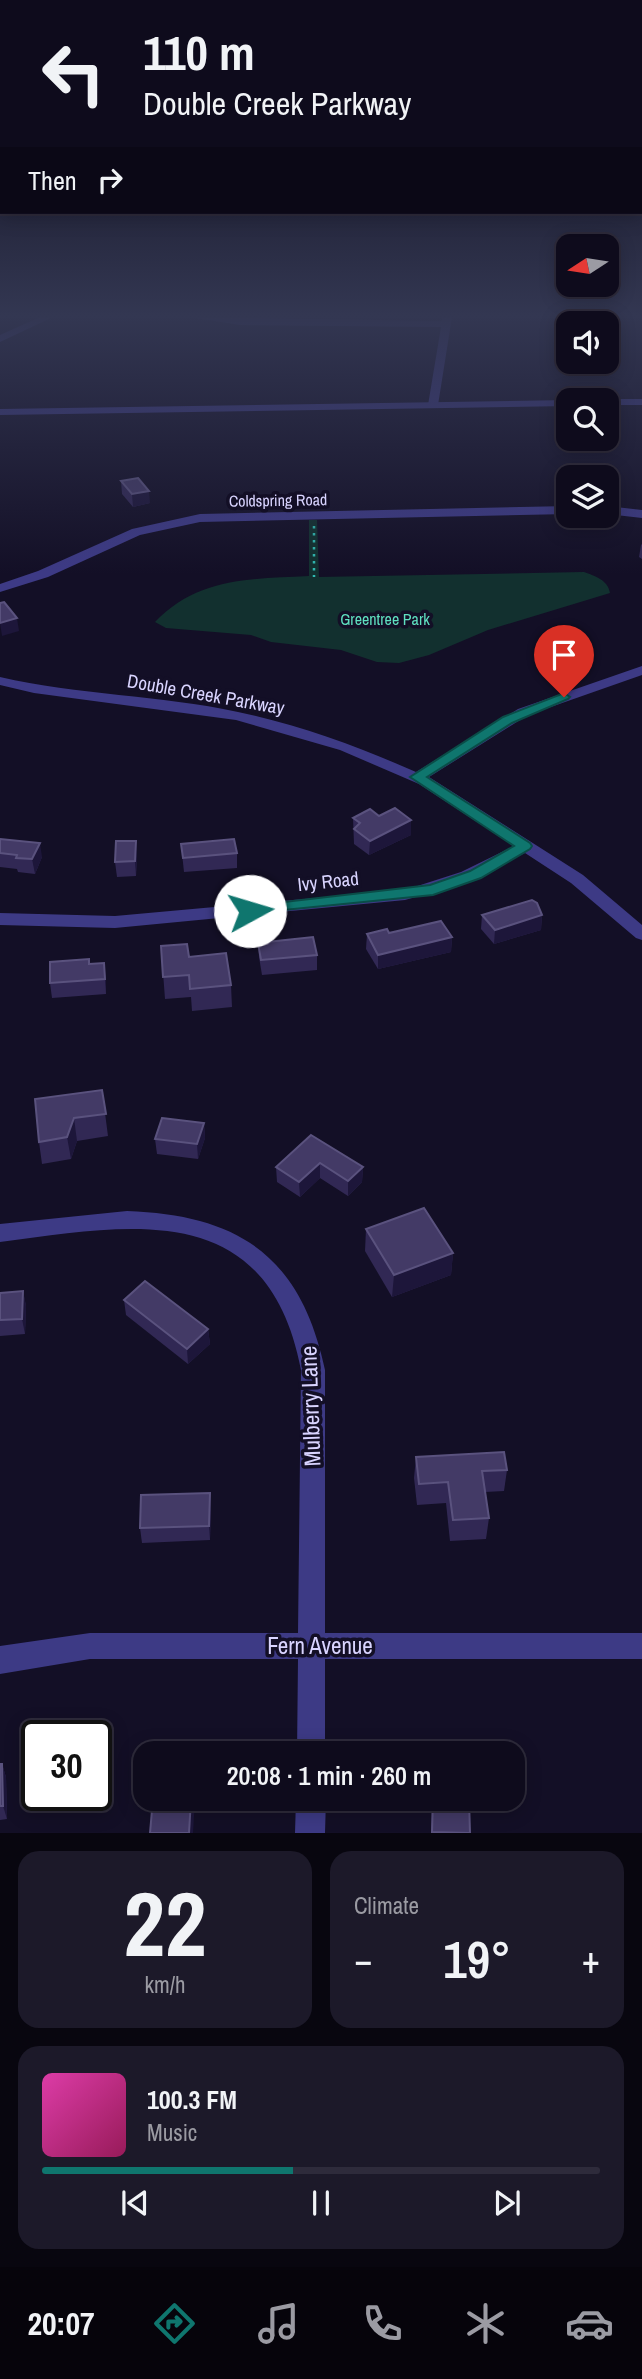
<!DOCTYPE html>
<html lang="en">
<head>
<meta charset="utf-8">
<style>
  :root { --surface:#0e0b1c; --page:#1c1929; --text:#f1f3f6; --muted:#9b9ba3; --line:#2e2b3b; --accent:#0f766e }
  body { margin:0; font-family:"Archivo Narrow",sans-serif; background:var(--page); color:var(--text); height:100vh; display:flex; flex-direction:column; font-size:26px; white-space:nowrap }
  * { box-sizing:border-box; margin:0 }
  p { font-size:23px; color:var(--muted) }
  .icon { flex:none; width:38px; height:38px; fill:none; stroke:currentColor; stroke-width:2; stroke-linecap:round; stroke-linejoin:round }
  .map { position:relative; height:1833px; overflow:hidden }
  .panel { display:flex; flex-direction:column; gap:18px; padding:18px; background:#08060f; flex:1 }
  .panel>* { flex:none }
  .hud { position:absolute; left:0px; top:0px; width:642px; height:214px; box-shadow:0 4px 18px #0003,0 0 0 2px var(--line); background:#0e0b1c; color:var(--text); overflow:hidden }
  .needle { width:46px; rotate:258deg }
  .tools { position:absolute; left:556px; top:234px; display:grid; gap:14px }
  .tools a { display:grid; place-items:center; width:63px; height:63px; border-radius:14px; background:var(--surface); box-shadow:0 4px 18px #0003,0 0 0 2px var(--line); font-size:35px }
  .speed { position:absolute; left:21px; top:1720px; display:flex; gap:14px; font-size:35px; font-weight:700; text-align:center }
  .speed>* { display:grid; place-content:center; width:91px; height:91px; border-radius:50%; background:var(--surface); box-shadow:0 4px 18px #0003,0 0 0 2px var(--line); line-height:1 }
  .speed .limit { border:4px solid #111; border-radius:10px; background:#fff; color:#111 }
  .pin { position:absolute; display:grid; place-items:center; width:60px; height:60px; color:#fff; margin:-72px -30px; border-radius:50% 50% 50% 0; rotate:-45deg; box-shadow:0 0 7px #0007 }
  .pin .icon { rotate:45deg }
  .me { position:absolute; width:77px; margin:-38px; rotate:84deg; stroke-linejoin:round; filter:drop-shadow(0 0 5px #0008) }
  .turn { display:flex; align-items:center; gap:24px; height:147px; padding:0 28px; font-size:32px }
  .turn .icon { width:91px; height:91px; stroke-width:2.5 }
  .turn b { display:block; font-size:49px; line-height:60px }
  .then { display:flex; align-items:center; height:66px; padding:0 28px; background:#0003; gap:14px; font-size:26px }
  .big { font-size:52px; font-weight:600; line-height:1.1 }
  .panel .tile { flex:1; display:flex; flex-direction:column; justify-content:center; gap:10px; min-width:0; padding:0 24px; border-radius:21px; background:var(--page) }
  .panel .dial { align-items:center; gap:0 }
  .dial b { font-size:91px; line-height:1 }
  .song { display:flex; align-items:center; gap:21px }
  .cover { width:84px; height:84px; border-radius:10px; background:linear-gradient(135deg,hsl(320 70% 55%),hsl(330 70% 35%)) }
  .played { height:7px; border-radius:4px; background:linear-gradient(90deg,var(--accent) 45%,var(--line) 45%) }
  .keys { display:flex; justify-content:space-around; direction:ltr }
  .heat { display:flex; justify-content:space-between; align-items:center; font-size:38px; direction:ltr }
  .panel .tiles { flex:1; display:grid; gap:18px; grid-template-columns:1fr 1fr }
  .tile:last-child { grid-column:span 2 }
  .trip { position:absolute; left:133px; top:1741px; width:392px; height:70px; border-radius:21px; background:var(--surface); box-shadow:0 4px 18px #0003,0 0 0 2px var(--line); font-weight:600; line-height:70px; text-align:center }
  .menu { display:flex; height:112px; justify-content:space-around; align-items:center; background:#06040b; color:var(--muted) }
  .menu .icon { width:49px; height:49px }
  .menu .current { color:var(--accent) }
  .menu b { font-size:32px; color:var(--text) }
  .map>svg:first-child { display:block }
</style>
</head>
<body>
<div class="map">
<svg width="642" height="1833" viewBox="0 0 642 1833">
  <rect width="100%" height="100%" fill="#130f26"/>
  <path fill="#12302f" d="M309 520H317L319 577 584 572C595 576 608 580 610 593L488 630 429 655 399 663 377 662 341 650 271 642 251 635 166 628 155 622C198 577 252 579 309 576Z"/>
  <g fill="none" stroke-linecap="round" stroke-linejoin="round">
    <polyline stroke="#2fb8b0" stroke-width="2.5" stroke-dasharray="2.5 4.5" stroke-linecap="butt" points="314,526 314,577"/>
    <g fill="#3d3a85" fill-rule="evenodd">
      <polygon points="40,317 53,317 0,342 0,335"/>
      <polygon points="189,317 442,321 442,317 452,317 438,405 433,408 428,405 441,327 240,325"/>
      <polygon points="569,506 569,514 200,522 140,535 48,577 0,592 0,584 38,571 132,529 200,514"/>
      <polygon points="607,506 642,510 642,518 607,514"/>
      <path d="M642 666V675L528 715 429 777 583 875 642 925V940L636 938 571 883 525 853 458 885 405 900 115 928 0 925V913L115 916 405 890 461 872 514 846 419 784 340 750 236 720 34 693 0 685V677C78 695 160 695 238 712 300 725 359 747 416 772L518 709Z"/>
      <path d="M127 1211C240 1215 301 1257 325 1370V1633H642V1659H325V1754H297L298 1659H90L0 1674V1646L90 1633H298L301 1370C268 1198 134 1224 0 1242V1224Z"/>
      <polygon points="296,1799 326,1799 325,1833 295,1833"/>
    </g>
    <g fill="#3d3a85" fill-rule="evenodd">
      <polygon points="607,399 642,399 642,405 607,405 607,401 602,401"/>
      <polygon points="569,400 573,401 569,401 569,406 0,415 0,409"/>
    </g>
  </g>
  <g fill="#312854">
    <polygon points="121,481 150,503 133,507 122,494"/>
    <polygon points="642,544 642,559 639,557 641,545"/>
    <polygon points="379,816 411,835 369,855 354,844 353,818"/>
    <polygon points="0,839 42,857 35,874 18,872 17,869 0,867"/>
    <polygon points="181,844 237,853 237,868 184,872"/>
    <polygon points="137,855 136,876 117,877 115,862"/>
    <polygon points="482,915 542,915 541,930 494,944 481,929"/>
    <polygon points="389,933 452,937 451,952 378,969 366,949 367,934"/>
    <polygon points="258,943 317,955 317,970 262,975 259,957"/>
    <polygon points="161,946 189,957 231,985 232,1007 192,1011 191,997 165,999"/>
    <polygon points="90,964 106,978 106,994 52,998 50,983"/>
    <polygon points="102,1090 108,1136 77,1141 71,1159 42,1164 39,1142"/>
    <polygon points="204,1123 205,1138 198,1159 157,1154 155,1139"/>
    <polygon points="311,1135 363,1167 362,1182 348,1196 320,1178 300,1197 277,1182 276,1167"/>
    <polygon points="366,1229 453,1253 451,1275 392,1297 365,1251"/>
    <polygon points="23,1291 26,1306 25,1334 0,1336 0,1293"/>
    <polygon points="124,1300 208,1329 210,1344 188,1364 126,1315"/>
    <polygon points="416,1457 507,1470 504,1491 485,1492 489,1518 486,1539 450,1541 446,1503 417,1505 414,1478"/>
    <polygon points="211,1507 210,1540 142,1543 140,1528"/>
    <polygon points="0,1764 2,1764 6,1777 7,1819 0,1820"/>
    <polygon points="432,1799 469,1799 470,1833 431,1833"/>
  </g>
  <g fill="#1d163a">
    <polygon points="149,491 150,503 133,507 132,494"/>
    <polygon points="17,618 19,631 2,636 0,623"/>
    <polygon points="411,820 411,835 369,855 370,841"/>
    <polygon points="136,841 137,855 136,876 135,861"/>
    <polygon points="40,843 42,857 35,874 32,859"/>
    <polygon points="542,915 541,930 494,944 495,930"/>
    <polygon points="452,937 451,952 378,969 378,955"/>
    <polygon points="104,963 106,978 106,994 105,979"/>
    <polygon points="74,1118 77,1141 71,1159 67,1137"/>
    <polygon points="204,1123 205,1138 198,1159 197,1144"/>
    <polygon points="320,1163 320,1178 300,1197 299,1182"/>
    <polygon points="363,1167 362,1182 348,1196 348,1181"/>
    <polygon points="453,1253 451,1275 392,1297 394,1275"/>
    <polygon points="23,1291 26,1306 25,1334 22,1319"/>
    <polygon points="208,1329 210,1344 188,1364 187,1349"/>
    <polygon points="210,1493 211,1507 210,1540 209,1526"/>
    <polygon points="2,1764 6,1777 7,1819 3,1806"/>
    <polygon points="191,1799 195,1799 193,1833 189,1833"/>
  </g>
  <g fill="#433a66" stroke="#5a527e" stroke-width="2">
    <polygon points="138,478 149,491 132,494 121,481"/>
    <polygon points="4,602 17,618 0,623 0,603"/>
    <polygon points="395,808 411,820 370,841 354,829 360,823 353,818 370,809 379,816"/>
    <polygon points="0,839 40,843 32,859 16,858 17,855 0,853"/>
    <polygon points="234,839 237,853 183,858 181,844"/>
    <polygon points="116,841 136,841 135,861 115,862"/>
    <polygon points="532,900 537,903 542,915 495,930 482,915"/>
    <polygon points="441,921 452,937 378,955 367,934 387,929 389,933"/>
    <polygon points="313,937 317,955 261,960 258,943"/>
    <polygon points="187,944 189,957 226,953 231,985 190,989 189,975 163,977 161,946"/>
    <polygon points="89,959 89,964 104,963 105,979 50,983 50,962"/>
    <polygon points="102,1090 106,1114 74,1118 67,1137 39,1142 35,1099"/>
    <polygon points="162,1118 204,1123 197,1144 155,1139"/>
    <polygon points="311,1135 363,1167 348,1181 320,1163 299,1182 276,1167"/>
    <polygon points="424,1208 453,1253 394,1275 366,1229"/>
    <polygon points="145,1281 208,1329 187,1349 124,1300"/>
    <polygon points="23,1291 22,1319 0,1320 0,1293"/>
    <polygon points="504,1452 507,1470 482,1471 489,1518 453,1520 448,1482 419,1484 416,1457"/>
    <polygon points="210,1493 209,1526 140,1528 141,1495"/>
    <polygon points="157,1745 194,1745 194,1754 156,1754"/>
    <polygon points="433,1747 469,1750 469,1754 433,1754"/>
    <polygon points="0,1764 2,1764 3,1806 0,1806"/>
    <polygon points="153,1799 191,1799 189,1833 150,1833"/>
    <polygon points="433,1799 469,1799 470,1833 432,1832"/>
  </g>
  <linearGradient id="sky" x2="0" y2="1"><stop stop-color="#0a0815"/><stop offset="0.55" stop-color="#333752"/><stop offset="1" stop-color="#333752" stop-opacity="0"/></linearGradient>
  <rect width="642" height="574" fill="url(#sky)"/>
  <polygon fill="#0f766e" stroke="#0a4d48" stroke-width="2" points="564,693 570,697 568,699 512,723 427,777 530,843 532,846 530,849 481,878 433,895 244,914 242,911 250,906 430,885 470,871 514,846 410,777 503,717"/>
  <g text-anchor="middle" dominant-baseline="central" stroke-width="7" stroke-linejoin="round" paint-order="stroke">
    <g font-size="16" fill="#d9d4ff" stroke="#130f26">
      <text transform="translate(278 500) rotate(-1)">Coldspring Road</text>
    </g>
    <g font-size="16" fill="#5fe0c0" stroke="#130f26">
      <text x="385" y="619">Greentree Park</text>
    </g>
    <g font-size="19" fill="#d9d4ff" stroke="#130f26">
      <text transform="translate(206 694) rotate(10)">Double Creek Parkway</text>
      <text transform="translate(328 881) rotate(-6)">Ivy Road</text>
    </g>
    <g font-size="23" fill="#d9d4ff" stroke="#130f26">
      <text transform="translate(310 1406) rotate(-92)">Mulberry Lane</text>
      <text x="320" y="1645">Fern Avenue</text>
    </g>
  </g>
</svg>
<div class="tools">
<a><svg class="needle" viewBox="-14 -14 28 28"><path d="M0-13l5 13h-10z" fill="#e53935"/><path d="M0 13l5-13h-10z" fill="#9b9ba3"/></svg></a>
<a><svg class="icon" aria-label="sound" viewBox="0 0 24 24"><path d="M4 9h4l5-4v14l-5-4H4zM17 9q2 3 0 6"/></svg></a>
<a><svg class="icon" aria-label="search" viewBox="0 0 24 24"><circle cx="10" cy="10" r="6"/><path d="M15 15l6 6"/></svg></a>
<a><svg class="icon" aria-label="layers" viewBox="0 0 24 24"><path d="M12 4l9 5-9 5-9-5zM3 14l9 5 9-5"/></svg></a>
</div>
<div class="speed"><div class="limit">30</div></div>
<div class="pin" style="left:564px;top:697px;background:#d93025"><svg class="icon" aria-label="arrive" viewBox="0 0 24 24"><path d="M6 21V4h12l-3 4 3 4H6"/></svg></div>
<svg class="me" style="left:250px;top:911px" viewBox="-20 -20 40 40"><circle r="19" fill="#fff"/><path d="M0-13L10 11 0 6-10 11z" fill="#0f766e"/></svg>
<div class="trip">20:08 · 1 min · 260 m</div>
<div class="hud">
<div class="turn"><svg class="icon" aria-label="left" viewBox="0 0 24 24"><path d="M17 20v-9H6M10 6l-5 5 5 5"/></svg><div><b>110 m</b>Double Creek Parkway</div></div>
<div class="then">Then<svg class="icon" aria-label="right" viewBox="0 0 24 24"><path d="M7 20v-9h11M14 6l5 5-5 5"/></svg></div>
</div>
</div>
<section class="panel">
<div class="tiles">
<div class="tile dial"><b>22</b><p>km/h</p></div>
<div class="tile"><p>Climate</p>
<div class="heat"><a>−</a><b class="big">19°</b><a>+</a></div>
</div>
<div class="tile">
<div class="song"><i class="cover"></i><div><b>100.3 FM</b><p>Music</p></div></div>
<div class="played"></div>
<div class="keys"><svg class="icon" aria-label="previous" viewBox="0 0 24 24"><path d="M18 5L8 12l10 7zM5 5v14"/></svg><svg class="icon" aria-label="pause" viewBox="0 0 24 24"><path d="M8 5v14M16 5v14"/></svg><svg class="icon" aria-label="next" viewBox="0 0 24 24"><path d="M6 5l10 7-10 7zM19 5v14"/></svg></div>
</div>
</div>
</section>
<nav class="menu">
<b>20:07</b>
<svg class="icon current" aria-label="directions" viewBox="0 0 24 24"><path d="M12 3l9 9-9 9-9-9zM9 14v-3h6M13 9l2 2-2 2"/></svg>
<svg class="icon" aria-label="music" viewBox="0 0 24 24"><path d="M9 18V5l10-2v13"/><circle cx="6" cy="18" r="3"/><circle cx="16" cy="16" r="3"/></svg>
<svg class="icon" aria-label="phone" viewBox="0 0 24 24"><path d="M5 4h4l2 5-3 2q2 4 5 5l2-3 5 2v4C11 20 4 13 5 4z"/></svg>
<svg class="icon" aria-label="climate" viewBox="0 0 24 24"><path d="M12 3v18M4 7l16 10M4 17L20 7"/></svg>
<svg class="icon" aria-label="car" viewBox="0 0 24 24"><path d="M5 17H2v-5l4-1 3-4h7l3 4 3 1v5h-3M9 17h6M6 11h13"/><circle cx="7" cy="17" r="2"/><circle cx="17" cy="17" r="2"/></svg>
</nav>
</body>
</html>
